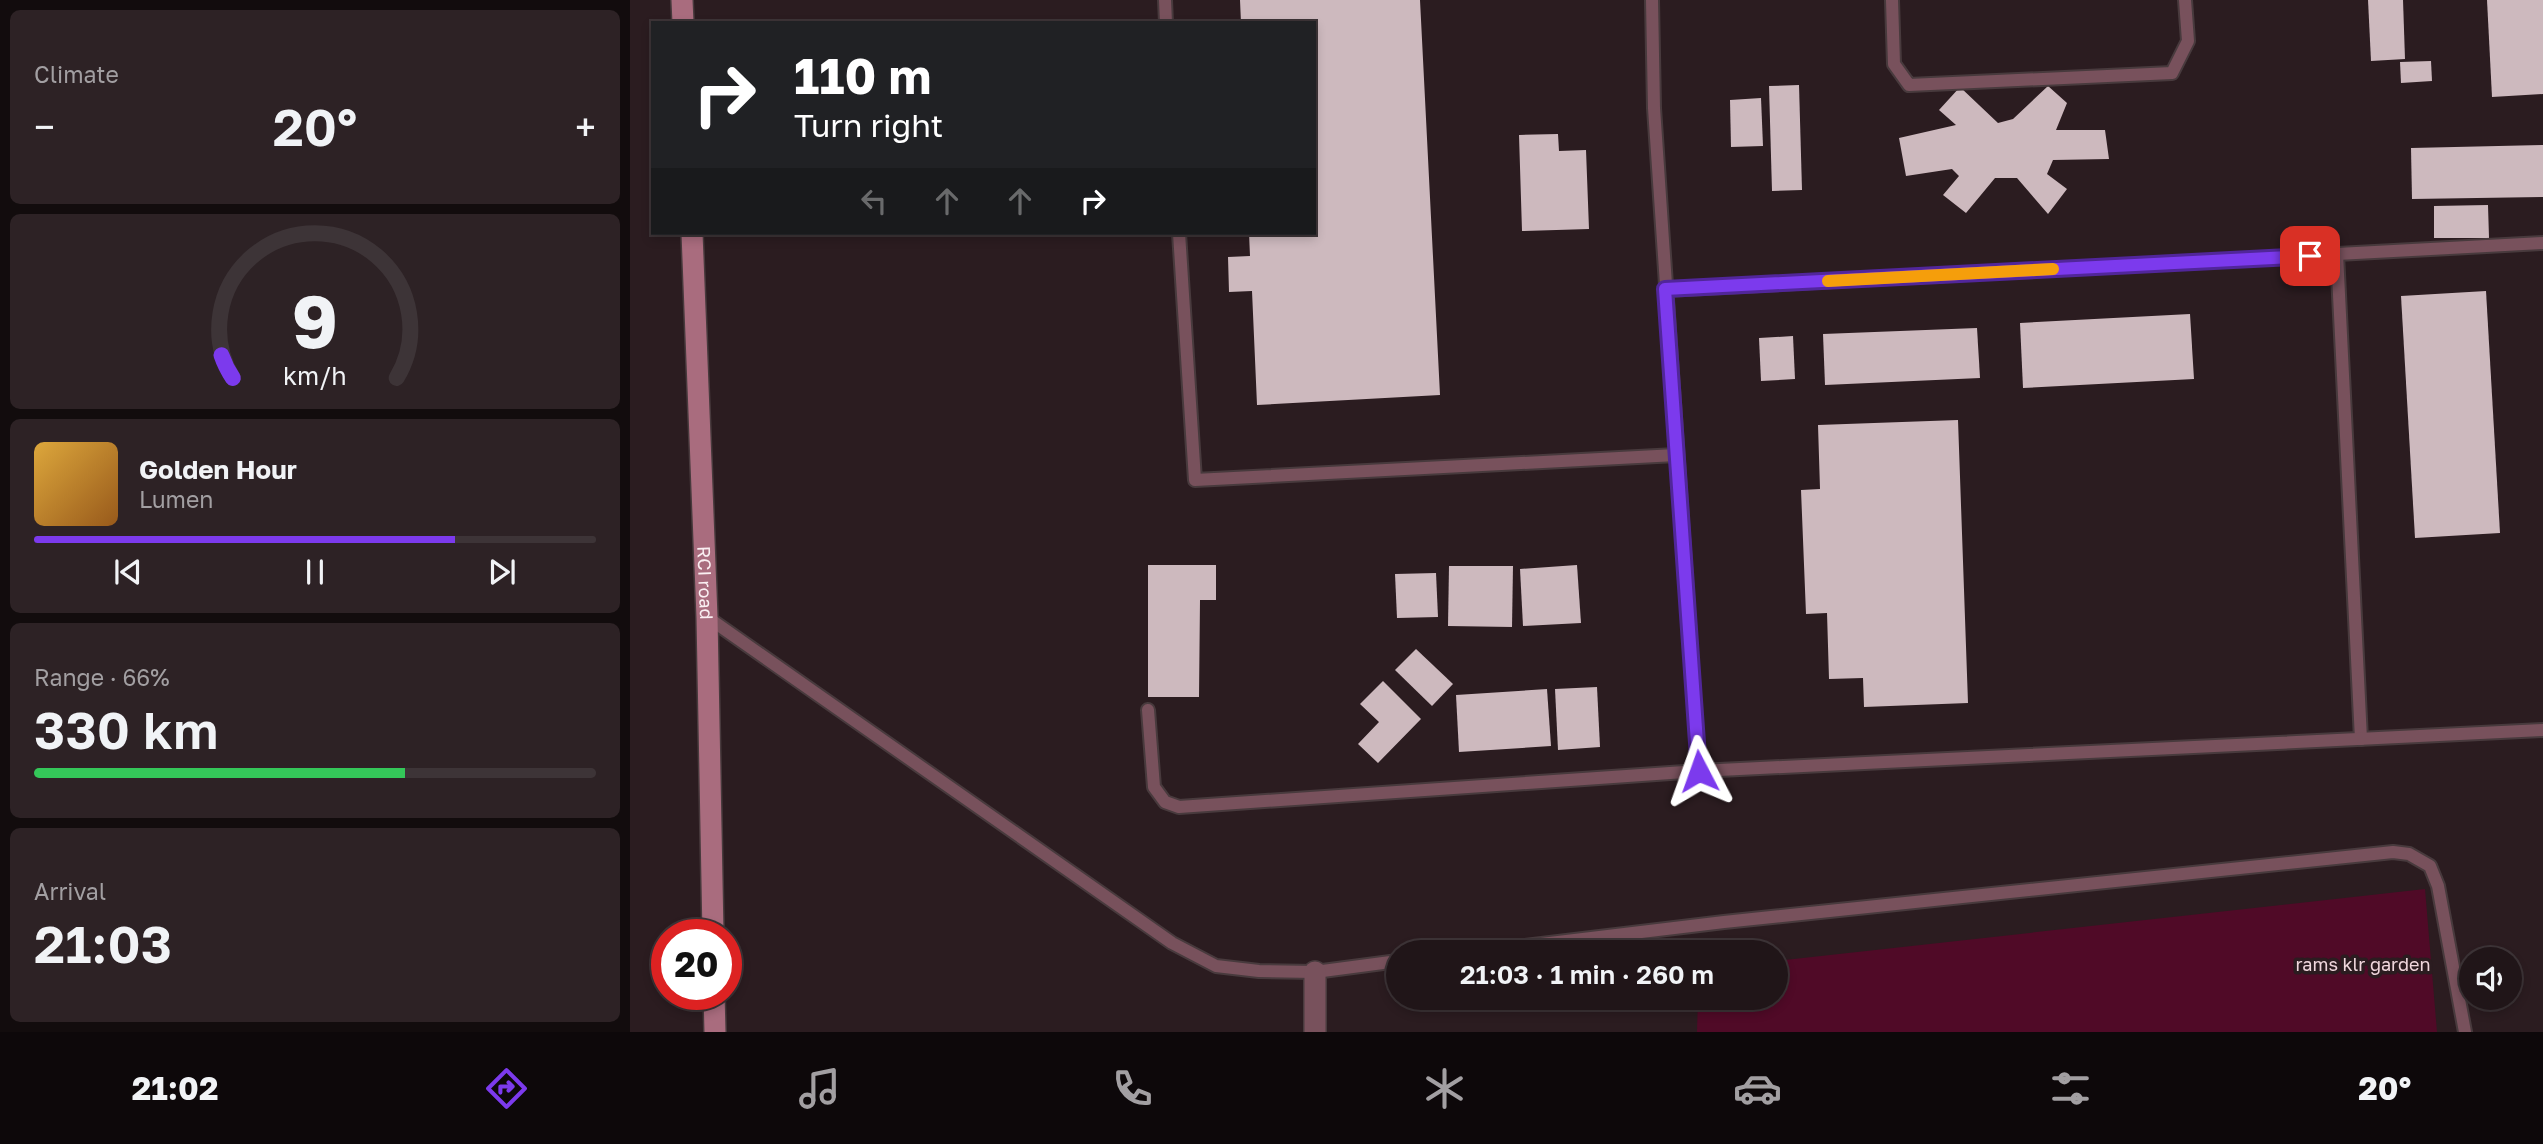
<!DOCTYPE html>
<html lang="en">
<head>
<meta charset="utf-8">
<style>
  :root { --surface:#201518; --page:#2d2225; --text:#f1f3f6; --muted:#a29fa2; --line:#3d3437; --accent:#7c3aed }
  body { margin:0; font-family:"Golos Text",sans-serif; background:var(--page); color:var(--text); height:100vh; display:flex; flex-direction:column; font-size:26px; white-space:nowrap }
  * { box-sizing:border-box; margin:0 }
  p { font-size:23px; color:var(--muted) }
  .icon { flex:none; width:38px; height:38px; fill:none; stroke:currentColor; stroke-width:2; stroke-linecap:round; stroke-linejoin:round }
  .map { position:relative; flex:1; overflow:hidden }
  .sheet { display:flex; flex-direction:column; gap:10px; padding:10px; background:#120c0d; width:630px }
  .sheet>* { flex:none }
  .guide { position:absolute; left:21px; top:21px; width:665px; height:214px; border-radius:0px; box-shadow:0 4px 10px #0003,0 0 0 2px var(--line); background:#202124; color:#fff; overflow:hidden }
  .buttons { position:absolute; left:1829px; top:947px; display:grid; gap:14px }
  .buttons a { display:grid; place-items:center; width:63px; height:63px; border-radius:50%; background:var(--surface); box-shadow:0 4px 10px #0003,0 0 0 2px var(--line); font-size:35px }
  .speed { position:absolute; left:21px; top:919px; display:flex; gap:14px; font-size:35px; font-weight:700; text-align:center }
  .speed>* { display:grid; place-content:center; width:91px; height:91px; border-radius:50%; background:var(--surface); box-shadow:0 4px 10px #0003,0 0 0 2px var(--line); line-height:1 }
  .speed .limit { border:10px solid #d22; background:#fff; color:#111 }
  .pin { position:absolute; display:grid; place-items:center; width:60px; height:60px; color:#fff; margin:-30px; border-radius:14px; box-shadow:0 4px 10px #0006 }
  .me { position:absolute; width:77px; margin:-38px; rotate:356deg; stroke-linejoin:round; filter:drop-shadow(0 0 5px #0008) }
  .turn { display:flex; align-items:center; gap:24px; height:147px; padding:0 28px; font-size:32px }
  .turn .icon { width:91px; height:91px; stroke-width:2.5 }
  .turn b { display:block; font-size:49px; line-height:60px }
  .lanes { display:flex; align-items:center; height:66px; padding:0 28px; background:#0003; justify-content:center; gap:35px; direction:ltr }
  .lanes .off { opacity:.35 }
  .big { font-size:52px; font-weight:600; line-height:1.1 }
  .sheet .tile { flex:1; display:flex; flex-direction:column; justify-content:center; gap:10px; min-width:0; padding:0 24px; border-radius:10px; background:var(--page) }
  .sheet .dial { align-items:center; gap:0 }
  .dial svg { height:182px; overflow:visible; fill:none; stroke:var(--line); stroke-width:7; stroke-linecap:round; text-anchor:middle }
  .dial text { fill:var(--text); stroke:none }
  .song { display:flex; align-items:center; gap:21px }
  .cover { width:84px; height:84px; border-radius:10px; background:linear-gradient(135deg,hsl(40 70% 55%),hsl(30 70% 35%)) }
  .played { height:7px; border-radius:4px; background:linear-gradient(90deg,var(--accent) 75%,var(--line) 75%) }
  .keys { display:flex; justify-content:space-around; direction:ltr }
  .heat { display:flex; justify-content:space-between; align-items:center; font-size:38px; direction:ltr }
  .charge { height:10px; border-radius:5px; background:linear-gradient(90deg,#34c759 66%,var(--line) 0) }
  .trip { position:absolute; left:756px; top:940px; width:402px; height:70px; border-radius:35px; background:var(--surface); box-shadow:0 4px 10px #0003,0 0 0 2px var(--line); font-weight:600; line-height:70px; text-align:center }
  .dock { display:flex; height:112px; justify-content:space-around; align-items:center; background:#0d080a; color:var(--muted) }
  .dock .icon { width:49px; height:49px }
  .dock .active { color:var(--accent) }
  .dock b { font-size:32px; color:var(--text) }
  main { display:flex; flex:1; min-height:0 }
  .map>svg:first-child { display:block }
</style>
</head>
<body>
<main>
<section class="sheet">
<div class="tile"><p>Climate</p>
<div class="heat"><a>−</a><b class="big">20°</b><a>+</a></div>
</div>
<div class="tile dial"><svg viewBox="0 0 100 80">
<path d="M14 69A42 42 0 1 1 86 69"/>
<path d="M14 69A42 42 0 0 1 9 59" stroke="#7c3aed"/>
<text x="50" y="56" font-size="32" font-weight="700">9</text>
<text x="50" y="72" font-size="11">km/h</text>
</svg></div>
<div class="tile">
<div class="song"><i class="cover"></i><div><b>Golden Hour</b><p>Lumen</p></div></div>
<div class="played"></div>
<div class="keys"><svg class="icon" aria-label="previous" viewBox="0 0 24 24"><path d="M18 5L8 12l10 7zM5 5v14"/></svg><svg class="icon" aria-label="pause" viewBox="0 0 24 24"><path d="M8 5v14M16 5v14"/></svg><svg class="icon" aria-label="next" viewBox="0 0 24 24"><path d="M6 5l10 7-10 7zM19 5v14"/></svg></div>
</div>
<div class="tile"><p>Range · 66%</p><b class="big">330 km</b><div class="charge"></div></div>
<div class="tile"><p>Arrival</p><b class="big">21:03</b></div>
</section>
<div class="map">
<svg width="1913" height="1032" viewBox="0 0 1913 1032">
  <rect width="100%" height="100%" fill="#2b1c20"/>
  <polygon fill="#500a27" points="1795,889 1807,1032 1067,1032 1068,998 1146,998 1146,961"/>
  <g fill="#cdb9be">
    <polygon points="610,0 790,0 810,395 627,405 622,291 599,292 598,257 620,256 619,233 684,233 684,23 611,23"/>
    <polygon points="1738,0 1773,0 1775,59 1741,61"/>
    <polygon points="1857,0 1913,0 1913,94 1862,97"/>
    <polygon points="1801,61 1802,81 1771,83 1770,62"/>
    <polygon points="1169,85 1172,190 1142,191 1139,86"/>
    <polygon points="1418,86 1437,103 1426,130 1475,130 1479,159 1423,160 1417,174 1437,189 1418,214 1387,178 1365,178 1336,213 1313,195 1329,176 1322,169 1276,176 1269,138 1326,125 1309,110 1330,87 1368,123 1383,119"/>
    <polygon points="1131,98 1133,146 1101,147 1100,100"/>
    <polygon points="928,134 929,151 956,150 959,229 892,231 889,135"/>
    <polygon points="1913,145 1913,197 1782,199 1781,148"/>
    <polygon points="1858,205 1859,238 1804,238 1804,206"/>
    <polygon points="1856,291 1870,533 1785,538 1771,296"/>
    <polygon points="1560,314 1564,379 1393,388 1390,323"/>
    <polygon points="1347,328 1350,378 1195,385 1193,334"/>
    <polygon points="1163,336 1165,379 1131,381 1129,338"/>
    <polygon points="1328,420 1338,703 1234,707 1233,678 1199,679 1197,613 1176,614 1171,490 1190,489 1188,425"/>
    <polygon points="518,565 586,565 586,600 570,600 569,697 518,697"/>
    <polygon points="947,565 951,623 893,626 890,569"/>
    <polygon points="819,566 883,566 882,627 818,626"/>
    <polygon points="806,573 808,617 767,618 765,574"/>
    <polygon points="786,649 823,684 802,706 765,670"/>
    <polygon points="753,681 791,719 748,763 728,744 749,722 730,704"/>
    <polygon points="967,687 970,747 928,750 925,689"/>
    <polygon points="917,689 921,746 829,752 826,695"/>
  </g>
  <g fill="none" stroke-linecap="round" stroke-linejoin="round">
    <defs>
      <g id="lane">
        <polyline points="535,0 536,23"/>
        <polyline points="1022,0 1024,108 1069,771"/>
        <polyline points="1262,0 1264,64 1279,85 1542,73 1558,41 1555,0"/>
        <polyline points="549,233 565,480 1046,455"/>
        <polyline points="1707,254 1731,739"/>
        <polyline points="1036,290 1913,243"/>
        <polyline points="77,617 542,943 586,966 629,971 685,972 768,961"/>
        <polyline points="518,710 524,787 535,802 549,807 1069,771 1913,730"/>
        <polyline points="845,952 1094,922 1763,852 1779,854 1800,866 1808,886 1835,1032"/>
      </g>
      <polyline id="street" points="685,1032 685,972"/>
      <g id="secondary">
        <polyline points="52,0 53,23"/>
        <path id="s1" d="M62 233 77 617 83 934"/>
        <polyline points="84,994 85,1032"/>
      </g>
    </defs>
    <use href="#lane" stroke="#483a3d" stroke-width="16"/>
    <use href="#street" stroke="#483a3d" stroke-width="24"/>
    <use href="#secondary" stroke="#483a3d" stroke-width="24"/>
    <use href="#lane" stroke="#78515c" stroke-width="12"/>
    <use href="#street" stroke="#78515c" stroke-width="21"/>
    <use href="#secondary" stroke="#a96c7e" stroke-width="21"/>
  </g>
  <g fill="none" stroke-linecap="round" stroke-linejoin="round">
    <defs>
      <polyline id="route" points="1069,771 1035,289 1680,256"/>
    </defs>
    <use href="#route" stroke="#51269a" stroke-width="18"/>
    <use href="#route" stroke="#7c3aed" stroke-width="12"/>
    <polyline stroke="#f59e0b" stroke-width="12" points="1198,281 1423,269"/>
  </g>
  <g text-anchor="middle" dominant-baseline="central" stroke-width="7" stroke-linejoin="round" paint-order="stroke">
    <g font-size="18" fill="#faeff2" stroke="#2b1c20">
      <text stroke="none"><textPath href="#s1" startOffset="350">RCI road</textPath></text>
    </g>
    <g font-size="18" fill="#f0d7dd" stroke="#2b1c20">
      <text x="1733" y="964">rams klr garden</text>
    </g>
  </g>
</svg>
<div class="buttons">
<a><svg class="icon" aria-label="sound" viewBox="0 0 24 24"><path d="M4 9h4l5-4v14l-5-4H4zM17 9q2 3 0 6"/></svg></a>
</div>
<div class="speed"><div class="limit">20</div></div>
<div class="pin" style="left:1680px;top:256px;background:#d93025"><svg class="icon" aria-label="arrive" viewBox="0 0 24 24"><path d="M6 21V4h12l-3 4 3 4H6"/></svg></div>
<svg class="me" style="left:1069px;top:771px" viewBox="-20 -20 40 40"><path d="M0-17L14 15 0 8-14 15z" fill="#7c3aed" stroke="#fff" stroke-width="4"/></svg>
<div class="trip">21:03 · 1 min · 260 m</div>
<div class="guide">
<div class="turn"><svg class="icon" aria-label="right" viewBox="0 0 24 24"><path d="M7 20v-9h11M14 6l5 5-5 5"/></svg><div><b>110 m</b>Turn right</div></div>
<div class="lanes"><svg class="icon off" aria-label="left" viewBox="0 0 24 24"><path d="M17 20v-9H6M10 6l-5 5 5 5"/></svg><svg class="icon off" aria-label="ahead" viewBox="0 0 24 24"><path d="M12 20V5M6 11l6-6 6 6"/></svg><svg class="icon off" aria-label="ahead" viewBox="0 0 24 24"><path d="M12 20V5M6 11l6-6 6 6"/></svg><svg class="icon" aria-label="right" viewBox="0 0 24 24"><path d="M7 20v-9h11M14 6l5 5-5 5"/></svg></div>
</div>
</div>
</main>
<nav class="dock">
<b>21:02</b>
<svg class="icon active" aria-label="directions" viewBox="0 0 24 24"><path d="M12 3l9 9-9 9-9-9zM9 14v-3h6M13 9l2 2-2 2"/></svg>
<svg class="icon" aria-label="music" viewBox="0 0 24 24"><path d="M9 18V5l10-2v13"/><circle cx="6" cy="18" r="3"/><circle cx="16" cy="16" r="3"/></svg>
<svg class="icon" aria-label="phone" viewBox="0 0 24 24"><path d="M5 4h4l2 5-3 2q2 4 5 5l2-3 5 2v4C11 20 4 13 5 4z"/></svg>
<svg class="icon" aria-label="climate" viewBox="0 0 24 24"><path d="M12 3v18M4 7l16 10M4 17L20 7"/></svg>
<svg class="icon" aria-label="car" viewBox="0 0 24 24"><path d="M5 17H2v-5l4-1 3-4h7l3 4 3 1v5h-3M9 17h6M6 11h13"/><circle cx="7" cy="17" r="2"/><circle cx="17" cy="17" r="2"/></svg>
<svg class="icon" aria-label="filters" viewBox="0 0 24 24"><path d="M4 7h16M4 17h16"/><circle cx="9" cy="7" r="2"/><circle cx="15" cy="17" r="2"/></svg>
<b>20°</b>
</nav>
</body>
</html>
